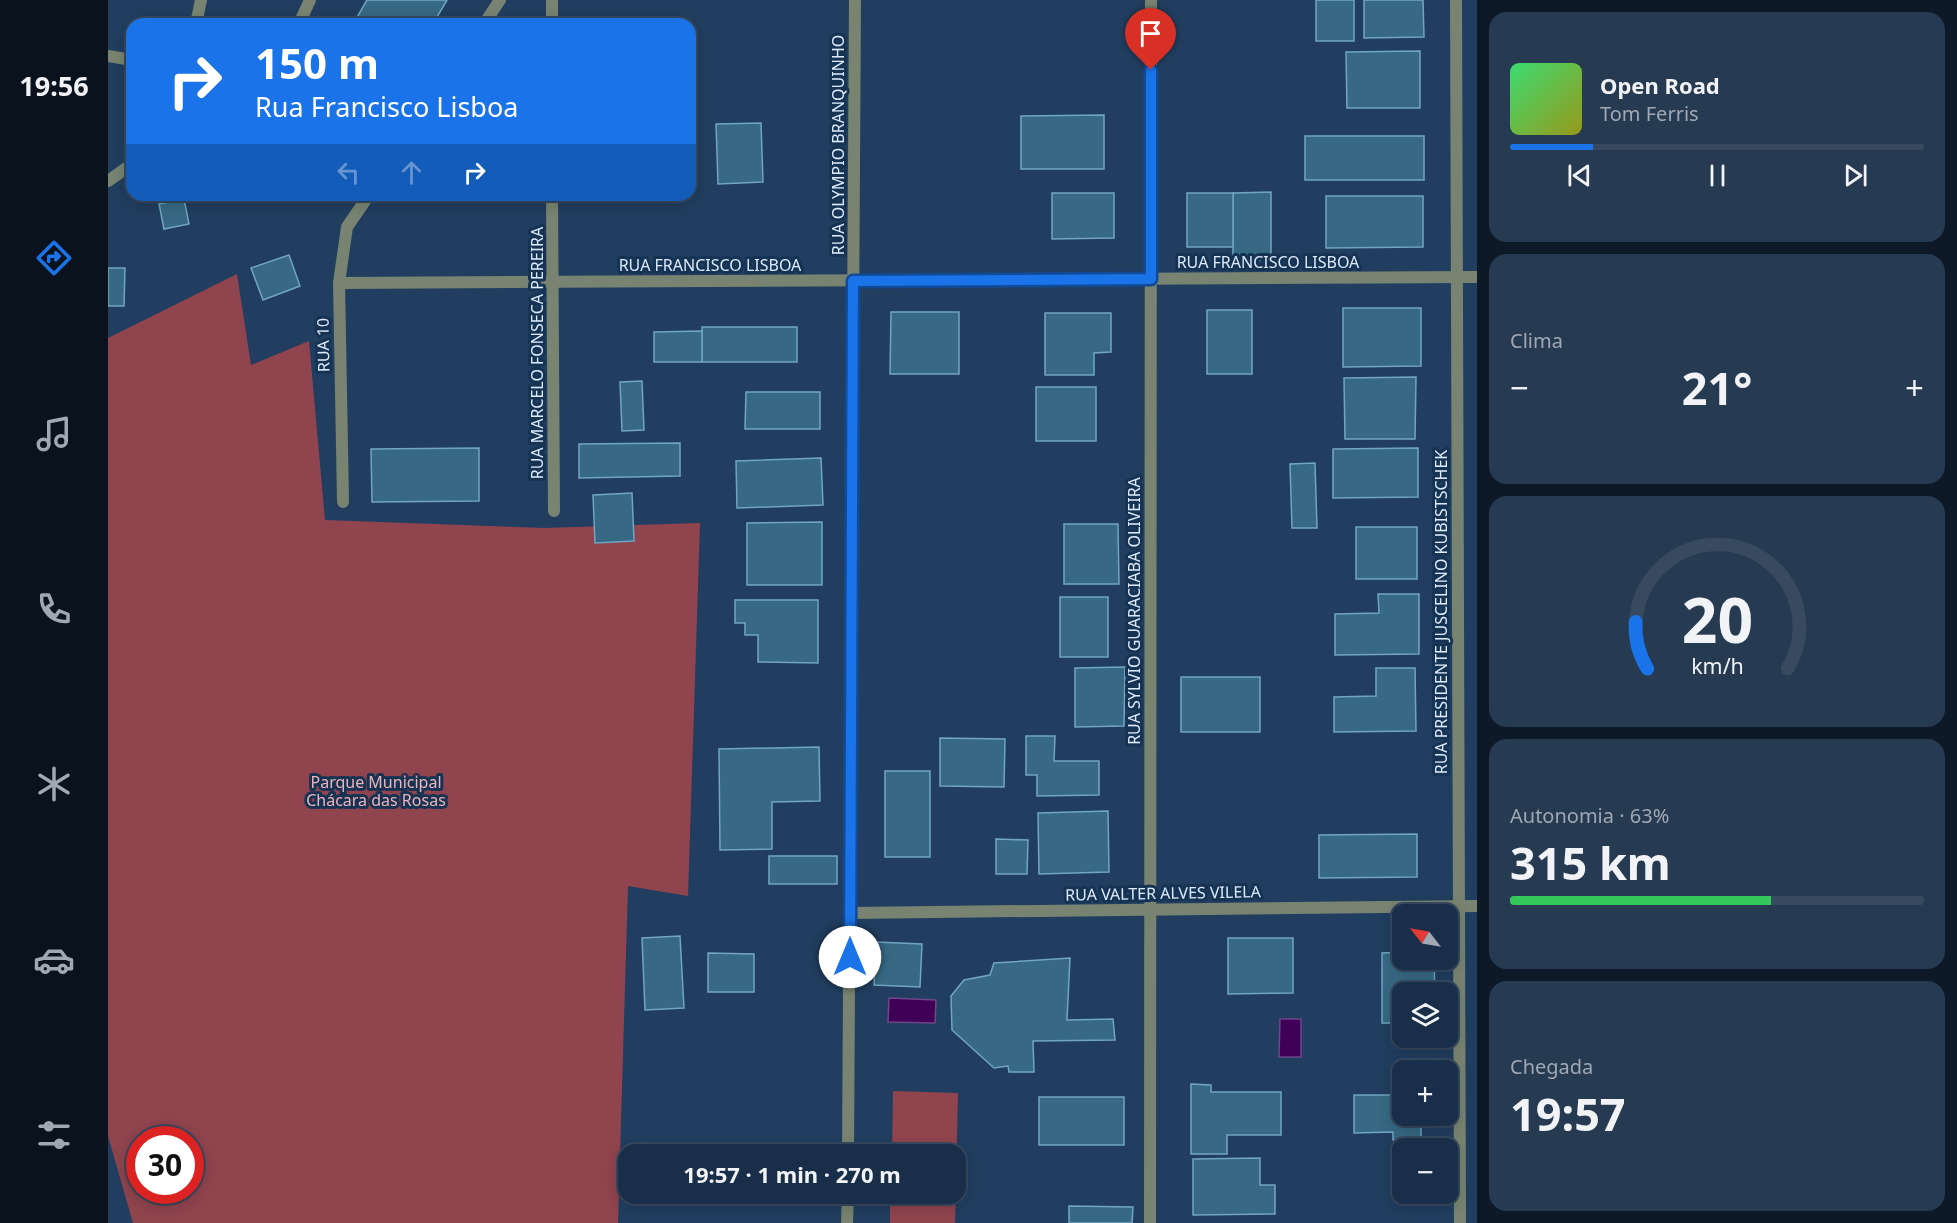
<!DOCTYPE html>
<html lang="pt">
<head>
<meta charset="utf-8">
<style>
  :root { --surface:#192e48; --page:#263a52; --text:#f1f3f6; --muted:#9fa8b4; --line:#374a60; --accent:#1a73e8 }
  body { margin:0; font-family:"Noto Sans",sans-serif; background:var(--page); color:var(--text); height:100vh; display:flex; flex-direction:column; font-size:22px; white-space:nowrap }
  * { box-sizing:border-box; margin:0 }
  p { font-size:20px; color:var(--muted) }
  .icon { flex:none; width:33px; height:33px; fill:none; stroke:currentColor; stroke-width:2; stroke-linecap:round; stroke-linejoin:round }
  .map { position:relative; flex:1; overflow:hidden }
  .side { display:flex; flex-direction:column; gap:12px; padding:12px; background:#0e1928; width:480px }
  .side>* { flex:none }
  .banner { position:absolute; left:18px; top:18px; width:570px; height:183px; border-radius:18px; box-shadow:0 3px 15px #0003,0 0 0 2px var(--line); background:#1a73e8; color:#fff; overflow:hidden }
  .needle { width:39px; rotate:301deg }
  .controls { position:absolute; left:1284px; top:904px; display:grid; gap:12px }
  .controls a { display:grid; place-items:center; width:66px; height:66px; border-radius:12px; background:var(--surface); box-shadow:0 3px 15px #0003,0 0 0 2px var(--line); font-size:30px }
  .speed { position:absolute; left:18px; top:1126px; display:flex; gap:12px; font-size:30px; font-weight:700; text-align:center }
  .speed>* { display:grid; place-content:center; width:78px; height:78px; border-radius:50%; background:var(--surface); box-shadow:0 3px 15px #0003,0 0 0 2px var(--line); line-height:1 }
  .speed .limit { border:9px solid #d22; background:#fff; color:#111 }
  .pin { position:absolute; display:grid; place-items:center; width:51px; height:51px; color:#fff; margin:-62px -26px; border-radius:50% 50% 50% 0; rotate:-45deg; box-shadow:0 0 6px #0007 }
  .pin .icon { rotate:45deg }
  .me { position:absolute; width:66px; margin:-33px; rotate:0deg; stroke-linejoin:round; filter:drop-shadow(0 0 4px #0008) }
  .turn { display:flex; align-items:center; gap:21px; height:126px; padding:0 30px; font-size:27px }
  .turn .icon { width:78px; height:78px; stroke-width:2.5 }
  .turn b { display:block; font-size:42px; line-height:51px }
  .lanes { display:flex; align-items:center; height:57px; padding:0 30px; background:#0003; justify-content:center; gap:30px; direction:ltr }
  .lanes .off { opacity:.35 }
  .big { font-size:45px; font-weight:700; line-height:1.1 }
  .side .widget { flex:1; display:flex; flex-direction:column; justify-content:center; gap:9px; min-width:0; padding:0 21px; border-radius:18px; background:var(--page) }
  .side .dial { align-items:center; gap:0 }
  .dial svg { height:156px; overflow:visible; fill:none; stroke:var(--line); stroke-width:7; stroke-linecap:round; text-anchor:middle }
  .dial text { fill:var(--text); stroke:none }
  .song { display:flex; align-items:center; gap:18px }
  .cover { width:72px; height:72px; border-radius:9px; background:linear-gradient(135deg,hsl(140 70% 55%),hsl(60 70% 35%)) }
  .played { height:6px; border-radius:3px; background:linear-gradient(90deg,var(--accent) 20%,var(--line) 20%) }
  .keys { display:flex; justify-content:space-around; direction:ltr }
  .heat { display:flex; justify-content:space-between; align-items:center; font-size:33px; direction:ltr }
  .charge { height:9px; border-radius:4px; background:linear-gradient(90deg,#34c759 63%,var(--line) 0) }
  .trip { position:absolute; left:510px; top:1144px; width:348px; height:60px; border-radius:18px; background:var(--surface); box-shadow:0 3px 15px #0003,0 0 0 2px var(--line); font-weight:700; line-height:60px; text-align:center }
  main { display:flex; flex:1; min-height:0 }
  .menu { display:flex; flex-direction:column; width:108px; justify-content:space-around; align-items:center; background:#0a121d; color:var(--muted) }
  .menu .icon { width:42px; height:42px }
  .menu .active { color:var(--accent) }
  .menu b { font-size:27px; color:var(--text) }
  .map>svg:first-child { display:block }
</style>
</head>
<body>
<main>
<nav class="menu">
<b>19:56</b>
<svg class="icon active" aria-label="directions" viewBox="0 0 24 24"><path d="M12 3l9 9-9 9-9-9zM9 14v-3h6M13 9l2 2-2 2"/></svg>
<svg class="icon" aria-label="music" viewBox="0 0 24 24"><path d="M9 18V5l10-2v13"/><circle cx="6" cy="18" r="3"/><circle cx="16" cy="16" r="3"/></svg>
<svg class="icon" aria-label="phone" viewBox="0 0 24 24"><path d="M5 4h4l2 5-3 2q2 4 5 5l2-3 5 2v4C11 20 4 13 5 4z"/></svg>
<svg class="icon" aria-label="climate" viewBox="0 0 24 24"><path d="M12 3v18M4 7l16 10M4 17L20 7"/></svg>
<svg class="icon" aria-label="car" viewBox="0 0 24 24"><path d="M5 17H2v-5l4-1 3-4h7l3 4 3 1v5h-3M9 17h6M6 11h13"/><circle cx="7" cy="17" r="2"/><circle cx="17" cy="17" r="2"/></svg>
<svg class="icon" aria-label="filters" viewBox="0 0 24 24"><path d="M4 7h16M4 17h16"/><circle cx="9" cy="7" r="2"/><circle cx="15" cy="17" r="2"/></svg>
</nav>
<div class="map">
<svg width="1369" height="1223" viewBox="0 0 1369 1223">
  <rect width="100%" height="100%" fill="#213e60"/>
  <g fill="#90444e" fill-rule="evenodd">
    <path d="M129 274 143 365 201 341 217 520 436 528 592 523 580 896 520 886 510 1223H25L0 1136V338ZM32 1140H82V1191H32Z"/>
    <polygon points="785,1091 850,1093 847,1223 782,1223 782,1194 848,1194 848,1155 784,1155"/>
  </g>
  <g fill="#400058" stroke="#6f4689" stroke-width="1.5">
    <polygon points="781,998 828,1000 827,1023 780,1022"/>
    <polygon points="1172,1019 1193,1019 1193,1057 1171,1057"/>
  </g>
  <g fill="#376984" stroke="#71a5c1" stroke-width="1.5">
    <polygon points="259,0 339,0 325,24 256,24 248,19"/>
    <rect x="1208" y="0" width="38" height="41"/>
    <polygon points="1256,0 1315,0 1316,37 1256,38"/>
    <polygon points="1312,51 1312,108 1239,108 1238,52"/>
    <polygon points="996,115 996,169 913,169 913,116"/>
    <polygon points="653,123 655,182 610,184 608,124"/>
    <rect x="1197" y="136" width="119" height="44"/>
    <polygon points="1163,192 1163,260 1125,260 1125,193"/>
    <polygon points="944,193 1006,193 1006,238 944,239"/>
    <rect x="1079" y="193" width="46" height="54"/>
    <polygon points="1218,196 1315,196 1315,247 1218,248"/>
    <polygon points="76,199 81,224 56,229 51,204"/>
    <polygon points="181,255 192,286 155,300 143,268"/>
    <polygon points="0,268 17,268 16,306 0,306"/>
    <polygon points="1235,308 1313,308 1313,366 1235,367"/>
    <rect x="1099" y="310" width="45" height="64"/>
    <polygon points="783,312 851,312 851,374 782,374"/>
    <polygon points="937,313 1003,313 1003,352 986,353 986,375 937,375"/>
    <rect x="594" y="327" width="95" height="35"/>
    <polygon points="594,331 594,362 546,362 546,332"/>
    <polygon points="1308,377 1307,439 1237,439 1236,378"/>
    <polygon points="534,381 536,430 514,431 512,382"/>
    <rect x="928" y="387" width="60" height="54"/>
    <polygon points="638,392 712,392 712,429 637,429"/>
    <polygon points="572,443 572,476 471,478 471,444"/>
    <polygon points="371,448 371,501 264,502 263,449"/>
    <polygon points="1310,448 1310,497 1225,498 1225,449"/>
    <polygon points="713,458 715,505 629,508 628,461"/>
    <polygon points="1207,463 1209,528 1184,528 1182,464"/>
    <polygon points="524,493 526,541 487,543 485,495"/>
    <polygon points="714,522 714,585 639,585 639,523"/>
    <polygon points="956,524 1010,524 1011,584 956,584"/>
    <rect x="1248" y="527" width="61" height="52"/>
    <polygon points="1270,594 1311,594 1311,654 1227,655 1227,614 1271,613"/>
    <rect x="952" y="597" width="48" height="60"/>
    <polygon points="627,600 710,600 710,663 650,662 650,635 637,635 637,623 627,623"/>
    <polygon points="1017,667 1016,726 967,727 967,668"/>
    <polygon points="1268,668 1307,668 1308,731 1226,732 1226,697 1268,696"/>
    <rect x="1073" y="677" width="79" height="55"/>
    <polygon points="918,736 947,736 946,761 991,761 991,795 929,796 929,775 918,775"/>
    <polygon points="832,738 897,739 896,787 832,786"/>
    <polygon points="711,747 712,801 664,802 664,849 612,850 611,749"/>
    <rect x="777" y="771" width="45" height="86"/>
    <polygon points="1000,811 1001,872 931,874 930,813"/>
    <polygon points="1309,834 1309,877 1211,878 1211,835"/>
    <polygon points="888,839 920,840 919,874 888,874"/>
    <rect x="661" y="856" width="68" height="28"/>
    <polygon points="572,936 576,1008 537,1010 534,938"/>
    <polygon points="1120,938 1185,938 1185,993 1120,994"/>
    <polygon points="768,942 814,944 812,987 766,985"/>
    <polygon points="1294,952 1294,960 1326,960 1327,993 1294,993 1294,1023 1274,1023 1274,953"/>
    <polygon points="600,953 646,954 646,992 600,992"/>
    <polygon points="962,958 959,1020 1005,1019 1007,1040 925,1041 926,1072 901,1072 900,1066 886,1068 844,1030 843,996 856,980 882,975 886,963"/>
    <polygon points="1083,1084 1103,1085 1103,1092 1173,1092 1173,1135 1119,1135 1119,1154 1083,1154"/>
    <polygon points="1294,1084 1294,1116 1313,1116 1313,1139 1285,1140 1285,1132 1246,1133 1246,1095 1284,1095 1284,1085"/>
    <rect x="931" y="1097" width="85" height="48"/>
    <polygon points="1152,1158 1152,1185 1167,1185 1167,1214 1085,1215 1085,1159"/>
    <polygon points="961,1206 1025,1207 1024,1223 961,1223"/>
  </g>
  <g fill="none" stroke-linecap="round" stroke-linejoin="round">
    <g stroke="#788471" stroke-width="12">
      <polyline points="444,0 444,24"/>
      <polyline points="1348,0 1352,1223"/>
      <polyline points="88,24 93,0"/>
      <polyline points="191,24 202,0"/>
      <polyline points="376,24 392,0"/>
      <polyline points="0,56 24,60"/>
      <polyline points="0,181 24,164"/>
      <polyline points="444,195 446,511"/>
      <polyline points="231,283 1369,277"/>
      <polyline points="235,502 231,283 239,227 261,195"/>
      <polyline points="742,913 1369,906"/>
      <polyline points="740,1155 747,0"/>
      <polyline points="739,1223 740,1194"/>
      <polyline points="1042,1223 1043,0"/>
    </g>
  </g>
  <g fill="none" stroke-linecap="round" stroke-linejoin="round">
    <defs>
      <polyline id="route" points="742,957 745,281 1043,279 1043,70"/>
    </defs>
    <use href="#route" stroke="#114b97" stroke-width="15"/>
    <use href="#route" stroke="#1a73e8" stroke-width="10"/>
  </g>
  <g text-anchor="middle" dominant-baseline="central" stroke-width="6" stroke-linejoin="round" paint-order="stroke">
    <g font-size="16" fill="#dceafb" stroke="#163354">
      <text transform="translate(730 145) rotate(-90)">RUA OLYMPIO BRANQUINHO</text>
      <text x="1160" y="262">RUA FRANCISCO LISBOA</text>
      <text x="602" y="265">RUA FRANCISCO LISBOA</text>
      <text transform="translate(215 345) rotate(-91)">RUA 10</text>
      <text transform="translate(429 353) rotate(-90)">RUA MARCELO FONSECA PEREIRA</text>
      <text transform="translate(1026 611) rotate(-90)">RUA SYLVIO GUARACIABA OLIVEIRA</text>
      <text transform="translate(1333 612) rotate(-90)">RUA PRESIDENTE JUSCELINO KUBISTSCHEK</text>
      <text transform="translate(1055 893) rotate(-1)">RUA VALTER ALVES VILELA</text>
    </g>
    <g font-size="16" fill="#eeb4b9" stroke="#163354">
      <text x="268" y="782">Parque Municipal<tspan x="268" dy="18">Chácara das Rosas</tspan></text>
    </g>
  </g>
</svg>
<div class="controls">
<a><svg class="needle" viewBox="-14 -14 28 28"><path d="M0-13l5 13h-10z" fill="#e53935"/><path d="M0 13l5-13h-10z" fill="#9fa8b4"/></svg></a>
<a><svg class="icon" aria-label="layers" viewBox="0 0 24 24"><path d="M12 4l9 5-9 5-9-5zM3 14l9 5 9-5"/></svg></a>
<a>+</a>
<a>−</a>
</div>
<div class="speed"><div class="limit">30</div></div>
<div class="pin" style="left:1043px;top:70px;background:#d93025"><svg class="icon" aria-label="arrive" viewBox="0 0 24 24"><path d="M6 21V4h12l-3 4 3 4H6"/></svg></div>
<svg class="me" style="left:742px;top:957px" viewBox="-20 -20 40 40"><circle r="19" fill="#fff"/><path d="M0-13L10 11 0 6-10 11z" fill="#1a73e8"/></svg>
<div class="trip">19:57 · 1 min · 270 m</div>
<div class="banner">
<div class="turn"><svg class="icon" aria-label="right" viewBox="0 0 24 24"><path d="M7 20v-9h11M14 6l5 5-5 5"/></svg><div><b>150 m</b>Rua Francisco Lisboa</div></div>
<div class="lanes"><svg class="icon off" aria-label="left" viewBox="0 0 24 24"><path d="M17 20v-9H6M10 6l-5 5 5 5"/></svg><svg class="icon off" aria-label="ahead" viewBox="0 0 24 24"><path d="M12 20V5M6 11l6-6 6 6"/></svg><svg class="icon" aria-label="right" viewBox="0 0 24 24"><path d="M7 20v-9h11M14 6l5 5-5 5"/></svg></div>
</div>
</div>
<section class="side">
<div class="widget">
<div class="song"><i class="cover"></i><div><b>Open Road</b><p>Tom Ferris</p></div></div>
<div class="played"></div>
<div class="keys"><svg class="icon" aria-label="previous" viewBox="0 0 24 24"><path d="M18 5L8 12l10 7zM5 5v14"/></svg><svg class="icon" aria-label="pause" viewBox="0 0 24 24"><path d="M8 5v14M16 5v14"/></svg><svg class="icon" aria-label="next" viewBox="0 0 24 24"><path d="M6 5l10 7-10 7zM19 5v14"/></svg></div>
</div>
<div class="widget"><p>Clima</p>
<div class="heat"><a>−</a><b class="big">21°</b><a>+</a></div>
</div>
<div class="widget dial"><svg viewBox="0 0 100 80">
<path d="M14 69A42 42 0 1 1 86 69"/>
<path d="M14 69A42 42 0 0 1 8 45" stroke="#1a73e8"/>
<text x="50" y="56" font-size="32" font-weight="700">20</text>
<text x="50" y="72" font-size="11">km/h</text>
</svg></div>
<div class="widget"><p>Autonomia · 63%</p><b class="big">315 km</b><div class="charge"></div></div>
<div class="widget"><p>Chegada</p><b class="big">19:57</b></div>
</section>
</main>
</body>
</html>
